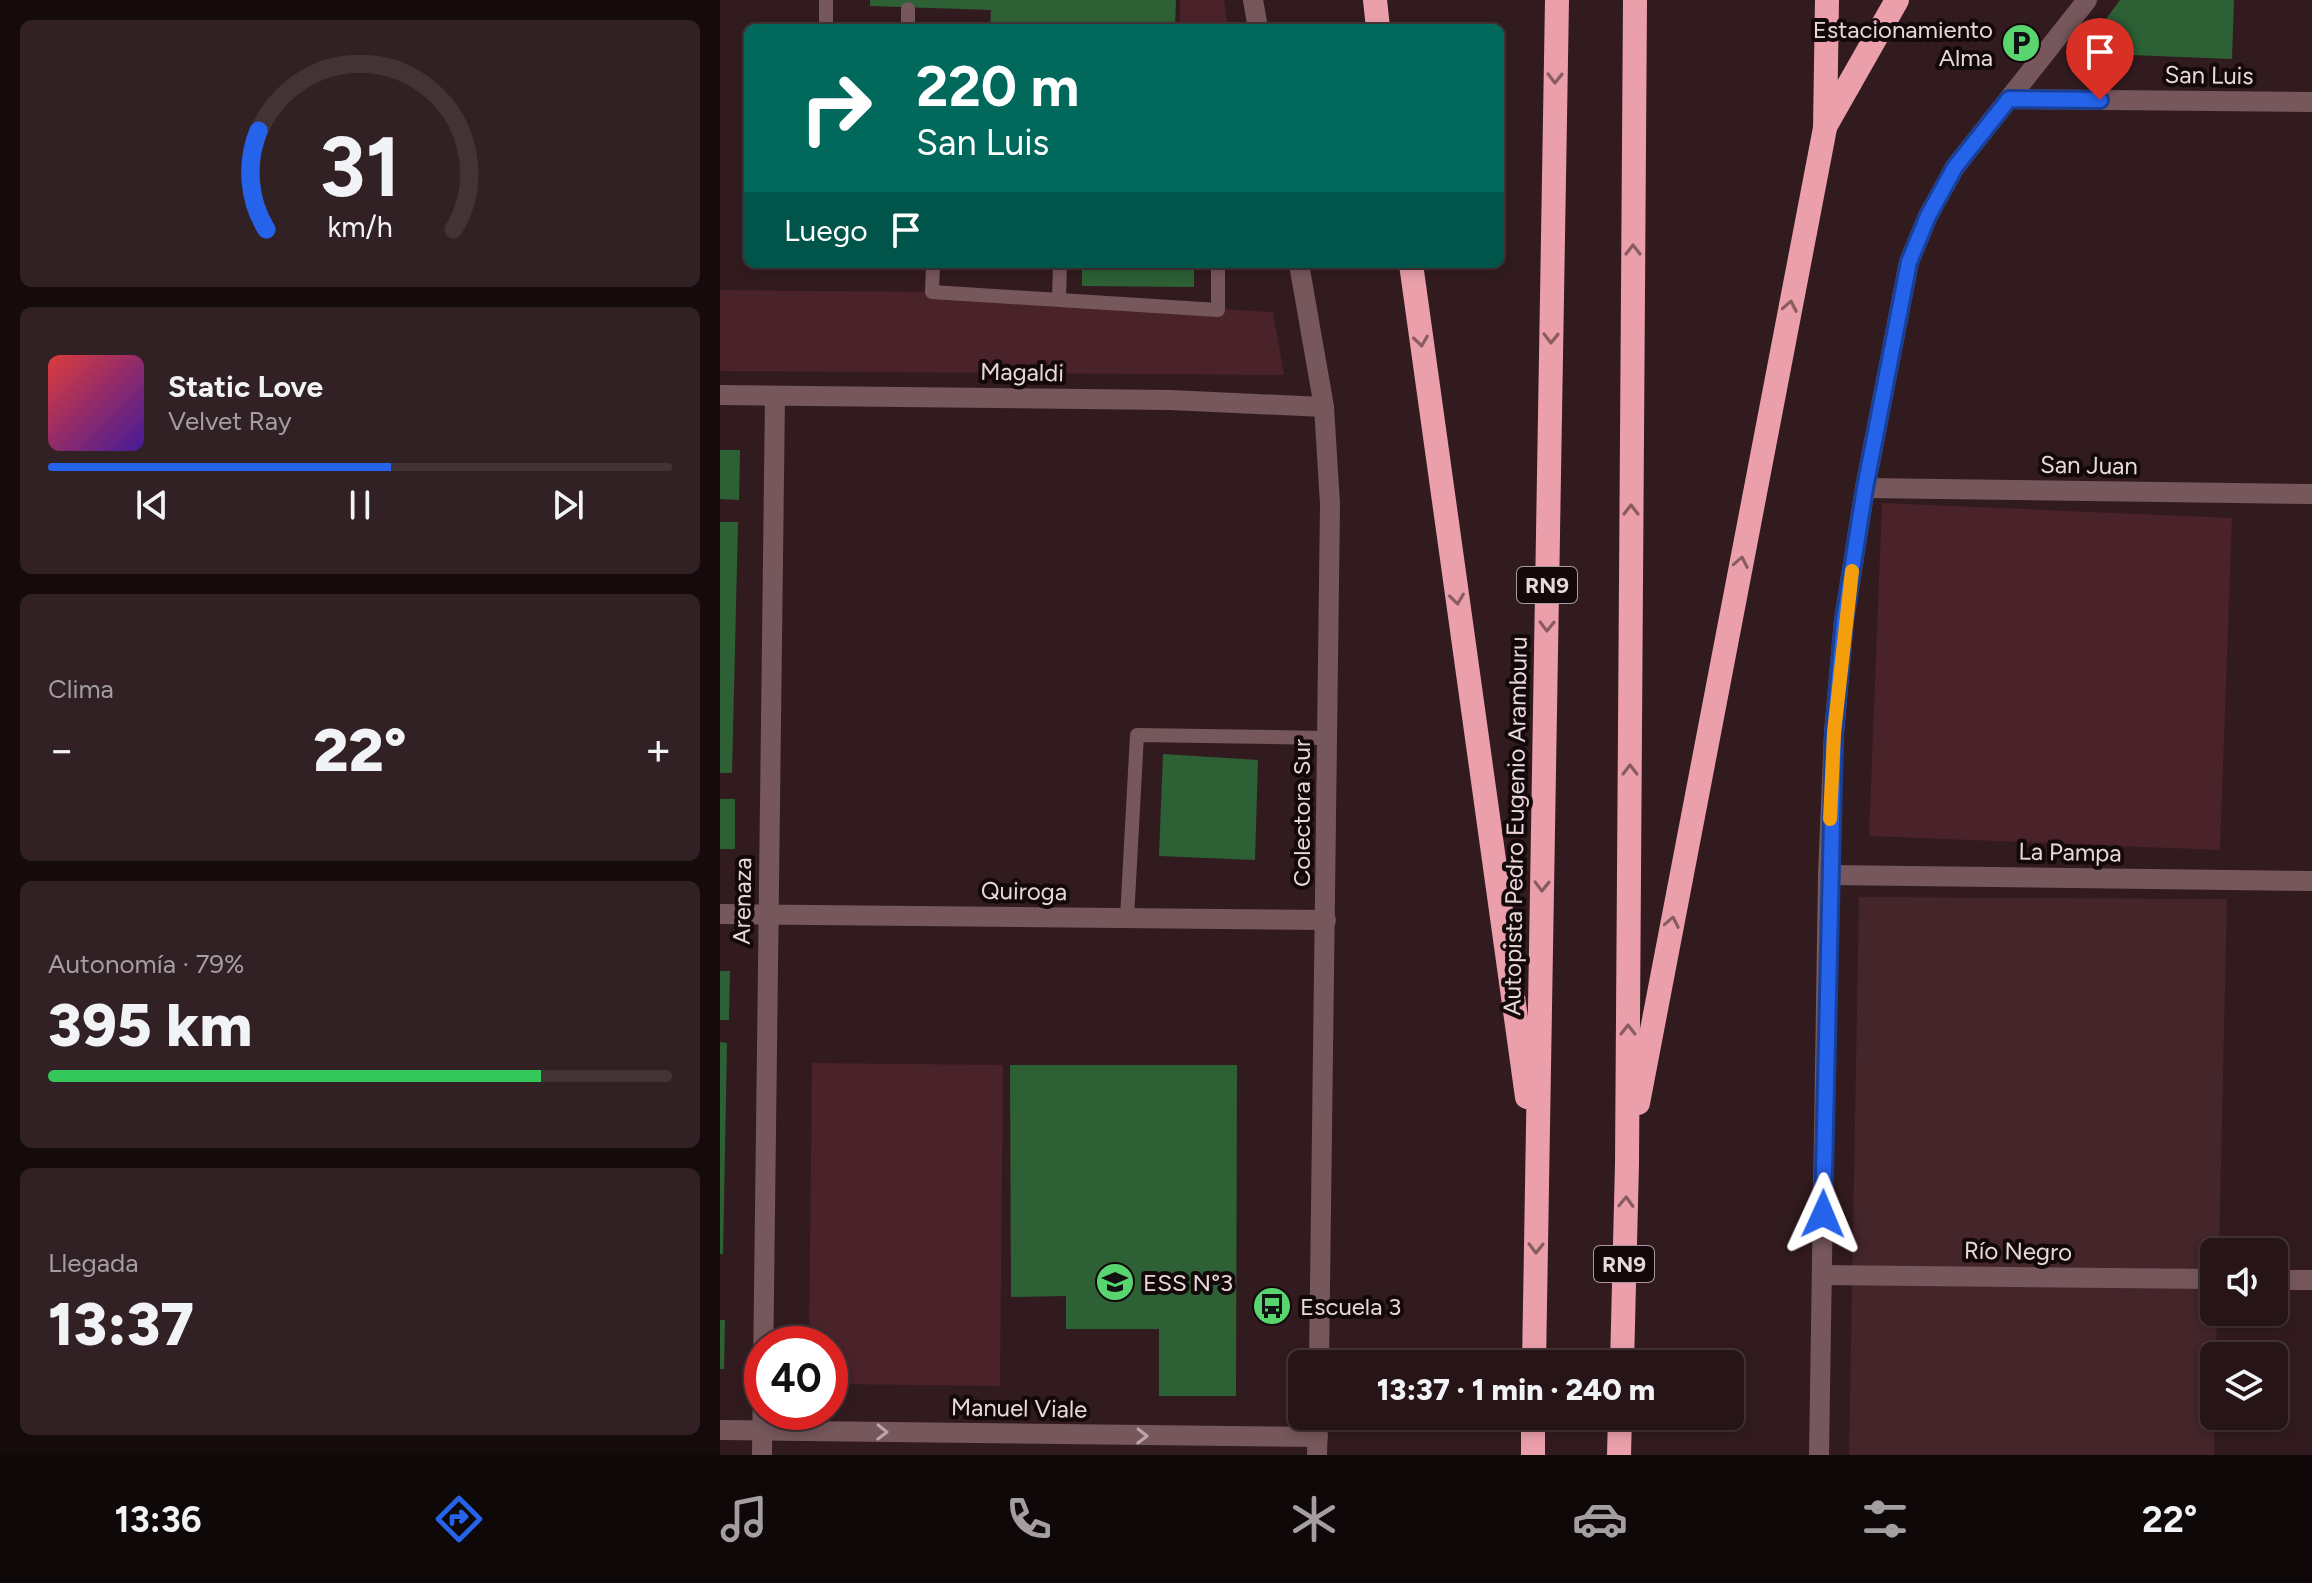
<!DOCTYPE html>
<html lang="es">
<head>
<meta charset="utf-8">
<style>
  :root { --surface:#261417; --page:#322124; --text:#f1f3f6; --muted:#a49ea1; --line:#423336; --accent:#2563eb }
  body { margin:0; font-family:Figtree,sans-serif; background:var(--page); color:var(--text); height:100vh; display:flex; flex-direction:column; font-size:30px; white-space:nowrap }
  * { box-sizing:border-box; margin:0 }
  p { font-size:26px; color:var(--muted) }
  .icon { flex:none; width:44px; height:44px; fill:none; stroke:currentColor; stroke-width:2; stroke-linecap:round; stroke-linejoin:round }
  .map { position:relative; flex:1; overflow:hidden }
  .side { display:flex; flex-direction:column; gap:20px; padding:20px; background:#150b0d; width:720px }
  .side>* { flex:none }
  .hud { position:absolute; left:24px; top:24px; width:760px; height:244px; border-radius:12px; box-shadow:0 4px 12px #0003,0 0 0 2px var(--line); background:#00695c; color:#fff; overflow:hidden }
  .fabs { position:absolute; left:1480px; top:1238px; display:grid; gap:16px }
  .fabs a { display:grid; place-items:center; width:88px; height:88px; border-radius:12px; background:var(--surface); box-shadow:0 4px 12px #0003,0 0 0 2px var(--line); font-size:40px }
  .speed { position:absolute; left:24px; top:1326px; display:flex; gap:16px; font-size:40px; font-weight:700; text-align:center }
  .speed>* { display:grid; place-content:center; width:104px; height:104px; border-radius:50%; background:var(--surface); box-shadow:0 4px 12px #0003,0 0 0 2px var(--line); line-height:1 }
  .speed .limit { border:12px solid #d22; background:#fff; color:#111 }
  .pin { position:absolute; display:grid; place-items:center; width:68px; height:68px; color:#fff; margin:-82px -34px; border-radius:50% 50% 50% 0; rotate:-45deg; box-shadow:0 0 8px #0007 }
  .pin .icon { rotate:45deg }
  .me { position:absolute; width:88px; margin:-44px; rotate:1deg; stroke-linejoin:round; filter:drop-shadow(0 0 6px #0008) }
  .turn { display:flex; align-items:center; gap:28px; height:168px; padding:0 40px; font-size:36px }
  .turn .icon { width:104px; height:104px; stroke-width:2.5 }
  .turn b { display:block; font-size:56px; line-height:68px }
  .then { display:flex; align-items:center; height:76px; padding:0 40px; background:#0003; gap:16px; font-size:30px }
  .big { font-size:60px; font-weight:800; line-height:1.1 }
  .side .card { flex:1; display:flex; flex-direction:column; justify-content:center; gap:12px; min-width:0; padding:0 28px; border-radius:12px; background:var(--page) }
  .side .dial { align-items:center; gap:0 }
  .dial svg { height:208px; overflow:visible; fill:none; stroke:var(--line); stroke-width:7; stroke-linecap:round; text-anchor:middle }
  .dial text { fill:var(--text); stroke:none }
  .song { display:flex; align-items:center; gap:24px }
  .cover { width:96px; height:96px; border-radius:12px; background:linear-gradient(135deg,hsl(0 70% 55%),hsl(260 70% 35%)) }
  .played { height:8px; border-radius:4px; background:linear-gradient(90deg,var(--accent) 55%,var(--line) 55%) }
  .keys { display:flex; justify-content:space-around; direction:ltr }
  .heat { display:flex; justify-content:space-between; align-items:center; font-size:44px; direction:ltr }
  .charge { height:12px; border-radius:6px; background:linear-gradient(90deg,#34c759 79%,var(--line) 0) }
  .trip { position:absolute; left:568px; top:1350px; width:456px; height:80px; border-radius:12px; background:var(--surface); box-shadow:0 4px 12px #0003,0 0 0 2px var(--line); font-weight:800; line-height:80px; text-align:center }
  .tab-bar { display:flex; height:128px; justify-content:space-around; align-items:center; background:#0f0809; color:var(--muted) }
  .tab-bar .icon { width:56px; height:56px }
  .tab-bar .selected { color:var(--accent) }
  .tab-bar b { font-size:36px; color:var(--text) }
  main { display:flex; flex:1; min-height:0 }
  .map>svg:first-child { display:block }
</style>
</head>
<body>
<main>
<section class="side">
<div class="card dial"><svg viewBox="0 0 100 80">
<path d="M14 69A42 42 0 1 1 86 69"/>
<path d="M14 69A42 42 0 0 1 11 31" stroke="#2563eb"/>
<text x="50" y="56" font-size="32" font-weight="700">31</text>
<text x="50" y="72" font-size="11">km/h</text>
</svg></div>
<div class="card">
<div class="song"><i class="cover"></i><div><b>Static Love</b><p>Velvet Ray</p></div></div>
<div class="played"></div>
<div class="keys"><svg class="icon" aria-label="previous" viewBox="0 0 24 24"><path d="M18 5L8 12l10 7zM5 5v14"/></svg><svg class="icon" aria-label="pause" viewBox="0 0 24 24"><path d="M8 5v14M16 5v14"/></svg><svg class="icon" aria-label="next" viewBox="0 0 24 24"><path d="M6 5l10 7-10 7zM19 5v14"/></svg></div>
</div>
<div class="card"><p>Clima</p>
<div class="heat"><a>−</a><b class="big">22°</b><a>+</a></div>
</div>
<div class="card"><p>Autonomía · 79%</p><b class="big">395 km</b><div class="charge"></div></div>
<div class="card"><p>Llegada</p><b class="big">13:37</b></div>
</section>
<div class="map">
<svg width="1592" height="1455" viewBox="0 0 1592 1455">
  <rect width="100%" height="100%" fill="#321b1f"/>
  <polygon fill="#43252a" points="1139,897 1507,899 1499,1252 1494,1252 1494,1312 1497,1312 1494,1455 1129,1455"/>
  <g fill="#4a2229">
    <polygon points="460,0 504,0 508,28 460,28"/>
    <polygon points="0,290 212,292 553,312 564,375 0,371"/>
    <polygon points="1162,503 1512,518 1500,850 1149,836"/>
    <polygon points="92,1063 283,1065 280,1386 110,1384 110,1344 89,1344"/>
  </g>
  <g fill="#2d6035">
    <polygon points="150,0 456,0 455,28 270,28 271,10 150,6"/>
    <polygon points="1400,0 1514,0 1512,59 1361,53"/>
    <polygon points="362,264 474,264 474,287 362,286"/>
    <polygon points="0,450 20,450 19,500 0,499"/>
    <polygon points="0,522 18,522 12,773 0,773"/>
    <polygon points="443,754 538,760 535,860 439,856"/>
    <rect x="0" y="799" width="15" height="50"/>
    <polygon points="0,971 10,971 9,1020 0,1020"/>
    <polygon points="0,1042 7,1043 3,1254 0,1254"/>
    <polygon points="290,1065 517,1065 516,1396 439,1396 439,1329 346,1329 346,1296 291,1297"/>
    <polygon points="0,1320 5,1320 4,1369 0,1369"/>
  </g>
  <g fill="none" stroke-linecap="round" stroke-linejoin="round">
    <g stroke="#76575b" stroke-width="14">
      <polyline points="106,28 106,0"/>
      <polyline points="188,28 188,9"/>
      <polyline points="213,264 212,292 498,310 498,264"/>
      <polyline points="339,299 340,264"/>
      <polyline points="407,918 417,735 608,738"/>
    </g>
    <g stroke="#76575b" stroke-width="20">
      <polyline points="1289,99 1592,102"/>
      <polyline points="0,395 450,400 604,407"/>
      <polyline points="1145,488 1592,494"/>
      <polyline points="1108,875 1592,881"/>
      <polyline points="0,914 606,920"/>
      <polyline points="1102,1275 1494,1279"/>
      <polyline points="1554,1280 1592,1280"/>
      <polyline points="0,1430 598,1437"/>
      <polyline points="42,1455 55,396"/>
    </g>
    <g stroke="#76575b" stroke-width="20">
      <polyline points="533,0 538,28"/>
      <polyline points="579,264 604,407 610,504 599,1364"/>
      <polyline points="597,1455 598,1416"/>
      <polyline points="1099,1455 1108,875 1114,733 1124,620 1145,488 1189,262 1208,216 1235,167 1367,0"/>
    </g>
    <g stroke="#ea9faa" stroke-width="24">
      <polyline points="655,0 658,28"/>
      <polyline points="1106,125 1177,0"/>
      <polyline points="691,264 807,1097"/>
      <polyline points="918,1103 1105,128 1107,0"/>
      <polyline points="814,1364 837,0"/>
      <polyline points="902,1364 907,1164 915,0"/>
      <polyline points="813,1455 813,1416"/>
      <polyline points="899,1455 900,1416"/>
    </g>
  </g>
  <defs><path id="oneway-chevron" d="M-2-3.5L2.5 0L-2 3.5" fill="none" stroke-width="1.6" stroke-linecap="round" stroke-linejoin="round" transform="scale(2)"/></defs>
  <g stroke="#895c62">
    <use href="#oneway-chevron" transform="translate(835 78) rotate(91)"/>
    <use href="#oneway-chevron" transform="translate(913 250) rotate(-90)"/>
    <use href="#oneway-chevron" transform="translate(1070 306) rotate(-79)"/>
    <use href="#oneway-chevron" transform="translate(831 338) rotate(91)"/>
    <use href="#oneway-chevron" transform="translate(701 341) rotate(82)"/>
    <use href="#oneway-chevron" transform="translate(911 510) rotate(-90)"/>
    <use href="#oneway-chevron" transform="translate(1021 562) rotate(-79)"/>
    <use href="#oneway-chevron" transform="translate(737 599) rotate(82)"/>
    <use href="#oneway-chevron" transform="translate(827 626) rotate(91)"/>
    <use href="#oneway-chevron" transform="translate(910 770) rotate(-90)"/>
    <use href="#oneway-chevron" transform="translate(822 886) rotate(91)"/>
    <use href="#oneway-chevron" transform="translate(952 922) rotate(-79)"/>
    <use href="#oneway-chevron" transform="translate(908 1030) rotate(-90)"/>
    <use href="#oneway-chevron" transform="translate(906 1202) rotate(-88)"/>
    <use href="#oneway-chevron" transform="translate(816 1248) rotate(91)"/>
  </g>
  <g stroke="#bba4a7">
    <use href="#oneway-chevron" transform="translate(162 1432) rotate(1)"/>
    <use href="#oneway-chevron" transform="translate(422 1436) rotate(1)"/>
  </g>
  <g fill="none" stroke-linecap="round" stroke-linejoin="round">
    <defs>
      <polyline id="route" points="1103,1214 1114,733 1124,620 1145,488 1189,262 1208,216 1235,167 1289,99 1380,100"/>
    </defs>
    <use href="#route" stroke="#184099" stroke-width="20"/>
    <use href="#route" stroke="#2563eb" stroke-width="14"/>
    <polyline stroke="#f59e0b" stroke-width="14" points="1110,819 1114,733 1132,571"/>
  </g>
  <defs>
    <symbol id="parking-disc" viewBox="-11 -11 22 22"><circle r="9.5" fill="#59d56f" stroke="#13090b"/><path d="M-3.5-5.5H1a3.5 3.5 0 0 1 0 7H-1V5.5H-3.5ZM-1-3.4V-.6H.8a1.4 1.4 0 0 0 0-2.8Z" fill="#111"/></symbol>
    <symbol id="school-disc" viewBox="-11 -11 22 22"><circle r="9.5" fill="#59d56f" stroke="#13090b"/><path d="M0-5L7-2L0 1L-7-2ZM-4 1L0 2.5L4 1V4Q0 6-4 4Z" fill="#111"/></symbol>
    <symbol id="bus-disc" viewBox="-11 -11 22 22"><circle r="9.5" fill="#59d56f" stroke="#13090b"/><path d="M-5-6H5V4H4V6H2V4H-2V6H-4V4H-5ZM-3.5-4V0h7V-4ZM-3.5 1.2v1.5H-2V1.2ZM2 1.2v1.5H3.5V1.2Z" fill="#111"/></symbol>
  </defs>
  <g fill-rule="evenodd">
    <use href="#parking-disc" x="1279" y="21" width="44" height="44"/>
    <use href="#school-disc" x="373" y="1260" width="44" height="44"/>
    <use href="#bus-disc" x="530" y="1284" width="44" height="44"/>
  </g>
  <g text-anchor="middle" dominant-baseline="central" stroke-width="8" stroke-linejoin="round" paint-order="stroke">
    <g fill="#13090b" stroke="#a99a9c" stroke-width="2">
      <rect x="797" y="567" width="60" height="36" rx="6"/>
      <rect x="874" y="1246" width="60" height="36" rx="6"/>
    </g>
    <g font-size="22" font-weight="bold" fill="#e9d8da">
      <text x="827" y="585">RN9</text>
      <text x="904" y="1264">RN9</text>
    </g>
    <g font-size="24" fill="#e9d8da" stroke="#13090b" text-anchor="start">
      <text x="1273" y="29" text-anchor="end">Estacionamiento<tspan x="1273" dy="28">Alma</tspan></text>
      <text x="423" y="1282">ESS N°3</text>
      <text x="580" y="1306">Escuela 3</text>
    </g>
    <g font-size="24" fill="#e9d8da" stroke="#13090b">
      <text transform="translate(1489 75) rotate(1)">San Luis</text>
      <text transform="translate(302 372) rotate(1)">Magaldi</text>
      <text transform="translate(1369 465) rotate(1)">San Juan</text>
      <text transform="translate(581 813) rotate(-90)">Colectora Sur</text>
      <text transform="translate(795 826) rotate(-89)">Autopista Pedro Eugenio Aramburu</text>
      <text transform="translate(1350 852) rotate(1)">La Pampa</text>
      <text transform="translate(304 891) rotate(1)">Quiroga</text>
      <text transform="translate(22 901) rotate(-89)">Arenaza</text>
      <text transform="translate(1298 1251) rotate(1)">Río Negro</text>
      <text transform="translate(299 1408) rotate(1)">Manuel Viale</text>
    </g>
  </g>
</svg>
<div class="fabs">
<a><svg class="icon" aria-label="sound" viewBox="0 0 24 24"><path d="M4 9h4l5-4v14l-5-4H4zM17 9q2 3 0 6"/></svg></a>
<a><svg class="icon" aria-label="layers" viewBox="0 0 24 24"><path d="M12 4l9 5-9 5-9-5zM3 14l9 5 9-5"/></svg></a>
</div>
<div class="speed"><div class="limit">40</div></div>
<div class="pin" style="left:1380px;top:100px;background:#d93025"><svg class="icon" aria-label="arrive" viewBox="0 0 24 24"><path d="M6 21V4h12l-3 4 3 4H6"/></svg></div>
<svg class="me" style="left:1103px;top:1214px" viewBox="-20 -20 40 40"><path d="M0-17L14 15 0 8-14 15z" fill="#2563eb" stroke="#fff" stroke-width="4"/></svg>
<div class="trip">13:37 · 1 min · 240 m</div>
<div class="hud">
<div class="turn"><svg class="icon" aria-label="right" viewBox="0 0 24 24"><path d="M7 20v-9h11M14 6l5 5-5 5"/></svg><div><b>220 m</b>San Luis</div></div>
<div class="then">Luego<svg class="icon" aria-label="arrive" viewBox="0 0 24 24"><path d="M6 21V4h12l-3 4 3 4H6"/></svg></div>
</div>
</div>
</main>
<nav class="tab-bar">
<b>13:36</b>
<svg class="icon selected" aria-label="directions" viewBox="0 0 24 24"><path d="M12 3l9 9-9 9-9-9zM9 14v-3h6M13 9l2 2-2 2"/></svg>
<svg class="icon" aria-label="music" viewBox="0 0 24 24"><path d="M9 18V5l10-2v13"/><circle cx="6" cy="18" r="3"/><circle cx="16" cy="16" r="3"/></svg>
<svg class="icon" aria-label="phone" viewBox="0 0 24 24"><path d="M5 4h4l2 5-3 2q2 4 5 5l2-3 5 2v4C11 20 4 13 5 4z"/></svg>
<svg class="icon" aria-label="climate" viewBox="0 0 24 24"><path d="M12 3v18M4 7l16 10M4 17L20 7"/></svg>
<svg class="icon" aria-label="car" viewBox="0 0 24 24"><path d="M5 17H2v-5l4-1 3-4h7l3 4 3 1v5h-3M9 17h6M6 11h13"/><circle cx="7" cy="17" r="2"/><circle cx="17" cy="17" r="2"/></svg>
<svg class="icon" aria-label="filters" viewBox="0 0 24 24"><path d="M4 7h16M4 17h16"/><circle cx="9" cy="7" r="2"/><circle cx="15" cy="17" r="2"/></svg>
<b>22°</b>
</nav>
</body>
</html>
